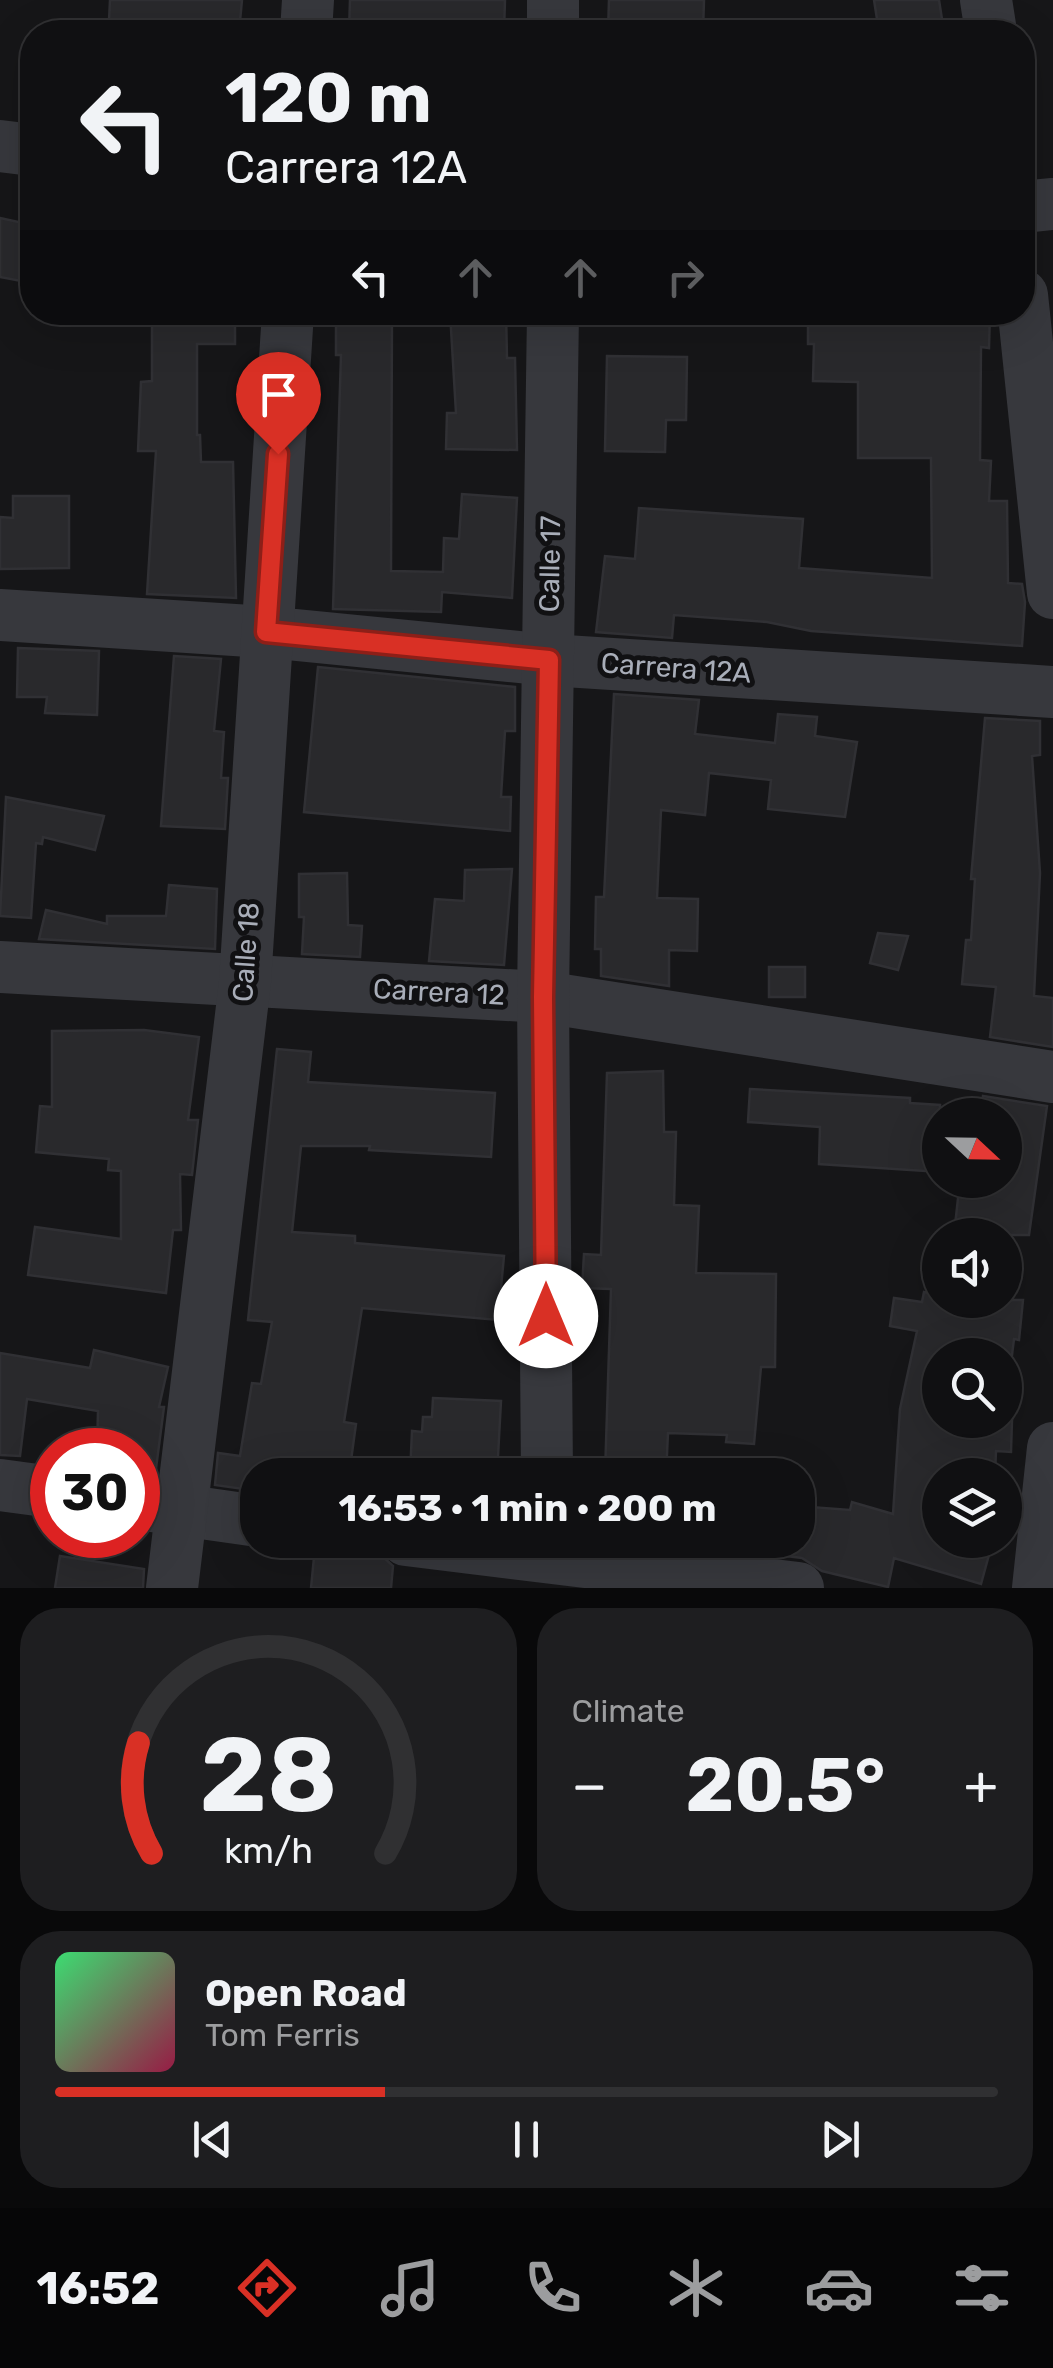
<!DOCTYPE html>
<html lang="en">
<head>
<meta charset="utf-8">
<style>
  :root { --surface:#101012; --page:#1e1e20; --text:#f1f3f6; --muted:#9c9d9f; --line:#303032; --accent:#d93025 }
  body { margin:0; font-family:Rubik,sans-serif; background:var(--page); color:var(--text); height:100vh; display:flex; flex-direction:column; font-size:38px; white-space:nowrap }
  * { box-sizing:border-box; margin:0 }
  p { font-size:32px; color:var(--muted) }
  .icon { flex:none; width:55px; height:55px; fill:none; stroke:currentColor; stroke-width:2; stroke-linecap:round; stroke-linejoin:round }
  .map { position:relative; height:1588px; overflow:hidden }
  .details { display:flex; flex-direction:column; gap:20px; padding:20px; background:#09090a; flex:1 }
  .details>* { flex:none }
  .top-card { position:absolute; left:20px; top:20px; width:1015px; height:305px; border-radius:40px; box-shadow:0 10px 40px #0002,0 0 0 2px var(--line); background:#101012; color:var(--text); overflow:hidden }
  .needle { width:65px; rotate:112deg }
  .buttons { position:absolute; left:922px; top:1098px; display:grid; gap:20px }
  .buttons a { display:grid; place-items:center; width:100px; height:100px; border-radius:50%; background:var(--surface); box-shadow:0 10px 40px #0002,0 0 0 2px var(--line); font-size:50px }
  .speed { position:absolute; left:30px; top:1428px; display:flex; gap:20px; font-size:50px; font-weight:700; text-align:center }
  .speed>* { display:grid; place-content:center; width:130px; height:130px; border-radius:50%; background:var(--surface); box-shadow:0 10px 40px #0002,0 0 0 2px var(--line); line-height:1 }
  .speed .limit { border:15px solid #d22; background:#fff; color:#111 }
  .pin { position:absolute; display:grid; place-items:center; width:85px; height:85px; color:#fff; margin:-102px -42px; border-radius:50% 50% 50% 0; rotate:-45deg; box-shadow:0 0 10px #0007 }
  .pin .icon { rotate:45deg }
  .me { position:absolute; width:110px; margin:-55px; rotate:0deg; stroke-linejoin:round; filter:drop-shadow(0 0 8px #0008) }
  .turn { display:flex; align-items:center; gap:35px; height:210px; padding:0 40px; font-size:45px }
  .turn .icon { width:130px; height:130px; stroke-width:2.5 }
  .turn b { display:block; font-size:70px; line-height:85px }
  .lanes { display:flex; align-items:center; height:95px; padding:0 40px; background:#0003; justify-content:center; gap:50px; direction:ltr }
  .lanes .off { opacity:.35 }
  .big { font-size:75px; font-weight:700; line-height:1.1 }
  .details .card { flex:1; display:flex; flex-direction:column; justify-content:center; gap:15px; min-width:0; padding:0 35px; border-radius:40px; background:var(--page) }
  .details .dial { align-items:center; gap:0 }
  .dial svg { height:260px; overflow:visible; fill:none; stroke:var(--line); stroke-width:7; stroke-linecap:round; text-anchor:middle }
  .dial text { fill:var(--text); stroke:none }
  .song { display:flex; align-items:center; gap:30px }
  .cover { width:120px; height:120px; border-radius:15px; background:linear-gradient(135deg,hsl(140 70% 55%),hsl(340 70% 35%)) }
  .played { height:10px; border-radius:5px; background:linear-gradient(90deg,var(--accent) 35%,var(--line) 35%) }
  .keys { display:flex; justify-content:space-around; direction:ltr }
  .heat { display:flex; justify-content:space-between; align-items:center; font-size:55px; direction:ltr }
  .details .tiles { flex:1; display:grid; gap:20px; grid-template-columns:1fr 1fr }
  .card:last-child { grid-column:span 2 }
  .trip { position:absolute; left:240px; top:1458px; width:575px; height:100px; border-radius:40px; background:var(--surface); box-shadow:0 10px 40px #0002,0 0 0 2px var(--line); font-weight:700; line-height:100px; text-align:center }
  .dock { display:flex; height:160px; justify-content:space-around; align-items:center; background:#060607; color:var(--muted) }
  .dock .icon { width:70px; height:70px }
  .dock .on { color:var(--accent) }
  .dock b { font-size:45px; color:var(--text) }
  .map>svg:first-child { display:block }
</style>
</head>
<body>
<div class="map">
<svg width="1053" height="1588" viewBox="0 0 1053 1588">
  <rect width="100%" height="100%" fill="#161618"/>
  <g fill="#29292c" stroke="#303034" stroke-width="2.5">
    <polygon points="110,0 242,0 239,32 109,21"/>
    <polygon points="350,0 505,0 504,32 349,32"/>
    <polygon points="609,0 704,0 703,32 608,32"/>
    <polygon points="874,0 939,0 944,32 879,32"/>
    <polygon points="0,218 32,225 32,283 0,277"/>
    <polygon points="152,312 235,312 235,344 197,344 197,435 200,435 201,462 233,462 236,598 147,594 156,451 138,451 141,382 152,381"/>
    <polygon points="336,312 392,312 391,571 443,572 444,538 459,539 462,494 517,498 512,598 442,592 441,612 333,609 341,355 336,355"/>
    <polygon points="450,312 506,312 507,358 515,358 517,450 446,449 447,413 456,413"/>
    <polygon points="808,312 990,312 989,348 981,347 980,460 991,461 989,501 1007,501 1008,583 1022,584 1025,602 1022,646 811,631 767,622 674,615 672,638 596,632 605,556 635,559 639,508 803,519 799,568 932,578 931,458 858,458 858,382 813,381 814,344 808,344"/>
    <polygon points="607,356 687,357 686,420 666,420 665,452 605,451"/>
    <polygon points="13,496 69,496 69,568 0,569 0,517 13,518"/>
    <polygon points="18,648 99,651 97,715 45,713 47,697 17,697"/>
    <polygon points="174,656 221,659 214,731 224,732 221,778 228,778 225,829 161,826"/>
    <polygon points="318,667 515,687 515,731 505,731 501,797 511,797 510,831 304,812"/>
    <polygon points="614,694 699,700 695,734 775,743 778,714 817,717 815,736 857,742 845,817 768,809 771,780 709,773 705,815 661,810 657,898 698,899 697,951 669,950 669,986 601,976 601,949 595,949 596,897 604,897"/>
    <polygon points="985,718 1040,721 1040,755 1032,756 1040,873 1034,996 1053,998 1053,1047 990,1037 996,987 962,984 966,940 971,940 975,879 971,879"/>
    <polygon points="6,797 104,816 95,850 43,837 42,844 36,843 31,918 0,916"/>
    <polygon points="512,869 504,965 429,961 435,899 464,901 465,870"/>
    <polygon points="347,873 348,925 362,926 360,957 302,954 304,917 299,917 299,874"/>
    <polygon points="169,885 217,889 215,949 39,939 46,910 107,924 107,916 166,916"/>
    <polygon points="878,933 908,936 898,970 870,963"/>
    <rect x="769" y="967" width="36" height="30"/>
    <polygon points="144,1030 199,1037 188,1120 198,1120 192,1175 180,1174 181,1230 173,1230 166,1293 28,1275 35,1227 121,1239 121,1171 108,1170 109,1159 36,1152 40,1106 52,1107 52,1031"/>
    <polygon points="277,1049 311,1052 308,1082 495,1093 491,1157 369,1150 370,1146 301,1146 292,1232 355,1236 355,1243 504,1256 498,1320 362,1308 344,1422 356,1424 349,1475 258,1475 258,1491 215,1485 218,1453 240,1456 252,1383 261,1384 272,1322 248,1320"/>
    <polygon points="663,1071 664,1132 676,1132 674,1205 699,1206 696,1273 776,1274 775,1367 761,1367 754,1444 726,1442 727,1435 668,1433 666,1475 605,1474 611,1289 582,1288 584,1254 601,1255 607,1073"/>
    <polygon points="750,1089 910,1098 910,1103 940,1105 940,1172 819,1164 820,1127 748,1122"/>
    <polygon points="983,1096 1047,1106 1029,1235 954,1235 960,1180 1005,1180 1005,1115 981,1115"/>
    <polygon points="924,1292 940,1294 940,1300 1023,1300 1019,1340 1014,1339 1012,1355 940,1355 940,1420 1012,1420 1011,1452 996,1451 995,1475 940,1475 937,1536 990,1551 981,1584 894,1558 888,1587 822,1571 802,1558 739,1550 740,1540 798,1540 798,1506 850,1510 852,1502 893,1514 900,1409 917,1331 890,1326 894,1298 922,1302"/>
    <polygon points="94,1350 168,1367 159,1407 164,1407 155,1476 155,1468 138,1465 138,1450 97,1450 98,1411 27,1399 20,1456 0,1455 0,1353 90,1368"/>
    <polygon points="433,1398 501,1401 497,1475 410,1475 412,1431 422,1432 423,1417 432,1417"/>
    <polygon points="356,1540 377,1540 379,1553 393,1566 391,1588 311,1588 315,1547 355,1552"/>
    <polygon points="60,1556 144,1569 143,1588 55,1588"/>
  </g>
  <g fill="none" stroke-linecap="round" stroke-linejoin="round">
    <g stroke="#37383d" stroke-width="52">
      <polyline points="553,0 553,32"/>
      <polyline points="986,0 991,32"/>
      <polyline points="306,32 308,0"/>
      <polyline points="0,146 32,150"/>
      <polyline points="1022,207 1053,204"/>
      <polyline points="1022,295 1053,593"/>
      <polyline points="0,615 266,632 549,660 1053,692"/>
      <polyline points="0,967 543,997 1053,1077"/>
      <polyline points="547,1475 543,997 553,312"/>
      <polyline points="0,1485 52,1492"/>
      <polyline points="138,1504 258,1521"/>
      <polyline points="406,1540 798,1588"/>
      <polyline points="172,1588 245,982 288,312"/>
      <polyline points="1038,1588 1053,1448"/>
    </g>
  </g>
  <g fill="none" stroke-linecap="round" stroke-linejoin="round">
    <defs>
      <polyline id="route" points="278,454 266,632 549,660 543,997 546,1316"/>
    </defs>
    <use href="#route" stroke="#8d1f18" stroke-width="25"/>
    <use href="#route" stroke="#d93025" stroke-width="18"/>
  </g>
  <g text-anchor="middle" dominant-baseline="central" stroke-width="10" stroke-linejoin="round" paint-order="stroke">
    <g font-size="28" fill="#a8adb8" stroke="#111113">
      <text transform="translate(550 564) rotate(-89)">Calle 17</text>
      <text transform="translate(676 668) rotate(4)">Carrera 12A</text>
      <text transform="translate(246 952) rotate(-86)">Calle 18</text>
      <text transform="translate(439 992) rotate(3)">Carrera 12</text>
    </g>
  </g>
</svg>
<div class="buttons">
<a><svg class="needle" viewBox="-14 -14 28 28"><path d="M0-13l5 13h-10z" fill="#e53935"/><path d="M0 13l5-13h-10z" fill="#9c9d9f"/></svg></a>
<a><svg class="icon" aria-label="sound" viewBox="0 0 24 24"><path d="M4 9h4l5-4v14l-5-4H4zM17 9q2 3 0 6"/></svg></a>
<a><svg class="icon" aria-label="search" viewBox="0 0 24 24"><circle cx="10" cy="10" r="6"/><path d="M15 15l6 6"/></svg></a>
<a><svg class="icon" aria-label="layers" viewBox="0 0 24 24"><path d="M12 4l9 5-9 5-9-5zM3 14l9 5 9-5"/></svg></a>
</div>
<div class="speed"><div class="limit">30</div></div>
<div class="pin" style="left:278px;top:454px;background:#d93025"><svg class="icon" aria-label="arrive" viewBox="0 0 24 24"><path d="M6 21V4h12l-3 4 3 4H6"/></svg></div>
<svg class="me" style="left:546px;top:1316px" viewBox="-20 -20 40 40"><circle r="19" fill="#fff"/><path d="M0-13L10 11 0 6-10 11z" fill="#d93025"/></svg>
<div class="trip">16:53 · 1 min · 200 m</div>
<div class="top-card">
<div class="turn"><svg class="icon" aria-label="left" viewBox="0 0 24 24"><path d="M17 20v-9H6M10 6l-5 5 5 5"/></svg><div><b>120 m</b>Carrera 12A</div></div>
<div class="lanes"><svg class="icon" aria-label="left" viewBox="0 0 24 24"><path d="M17 20v-9H6M10 6l-5 5 5 5"/></svg><svg class="icon off" aria-label="ahead" viewBox="0 0 24 24"><path d="M12 20V5M6 11l6-6 6 6"/></svg><svg class="icon off" aria-label="ahead" viewBox="0 0 24 24"><path d="M12 20V5M6 11l6-6 6 6"/></svg><svg class="icon off" aria-label="right" viewBox="0 0 24 24"><path d="M7 20v-9h11M14 6l5 5-5 5"/></svg></div>
</div>
</div>
<section class="details">
<div class="tiles">
<div class="card dial"><svg viewBox="0 0 100 80">
<path d="M14 69A42 42 0 1 1 86 69"/>
<path d="M14 69A42 42 0 0 1 10 35" stroke="#d93025"/>
<text x="50" y="56" font-size="32" font-weight="700">28</text>
<text x="50" y="72" font-size="11">km/h</text>
</svg></div>
<div class="card"><p>Climate</p>
<div class="heat"><a>−</a><b class="big">20.5°</b><a>+</a></div>
</div>
<div class="card">
<div class="song"><i class="cover"></i><div><b>Open Road</b><p>Tom Ferris</p></div></div>
<div class="played"></div>
<div class="keys"><svg class="icon" aria-label="previous" viewBox="0 0 24 24"><path d="M18 5L8 12l10 7zM5 5v14"/></svg><svg class="icon" aria-label="pause" viewBox="0 0 24 24"><path d="M8 5v14M16 5v14"/></svg><svg class="icon" aria-label="next" viewBox="0 0 24 24"><path d="M6 5l10 7-10 7zM19 5v14"/></svg></div>
</div>
</div>
</section>
<nav class="dock">
<b>16:52</b>
<svg class="icon on" aria-label="directions" viewBox="0 0 24 24"><path d="M12 3l9 9-9 9-9-9zM9 14v-3h6M13 9l2 2-2 2"/></svg>
<svg class="icon" aria-label="music" viewBox="0 0 24 24"><path d="M9 18V5l10-2v13"/><circle cx="6" cy="18" r="3"/><circle cx="16" cy="16" r="3"/></svg>
<svg class="icon" aria-label="phone" viewBox="0 0 24 24"><path d="M5 4h4l2 5-3 2q2 4 5 5l2-3 5 2v4C11 20 4 13 5 4z"/></svg>
<svg class="icon" aria-label="climate" viewBox="0 0 24 24"><path d="M12 3v18M4 7l16 10M4 17L20 7"/></svg>
<svg class="icon" aria-label="car" viewBox="0 0 24 24"><path d="M5 17H2v-5l4-1 3-4h7l3 4 3 1v5h-3M9 17h6M6 11h13"/><circle cx="7" cy="17" r="2"/><circle cx="17" cy="17" r="2"/></svg>
<svg class="icon" aria-label="filters" viewBox="0 0 24 24"><path d="M4 7h16M4 17h16"/><circle cx="9" cy="7" r="2"/><circle cx="15" cy="17" r="2"/></svg>
</nav>
</body>
</html>
